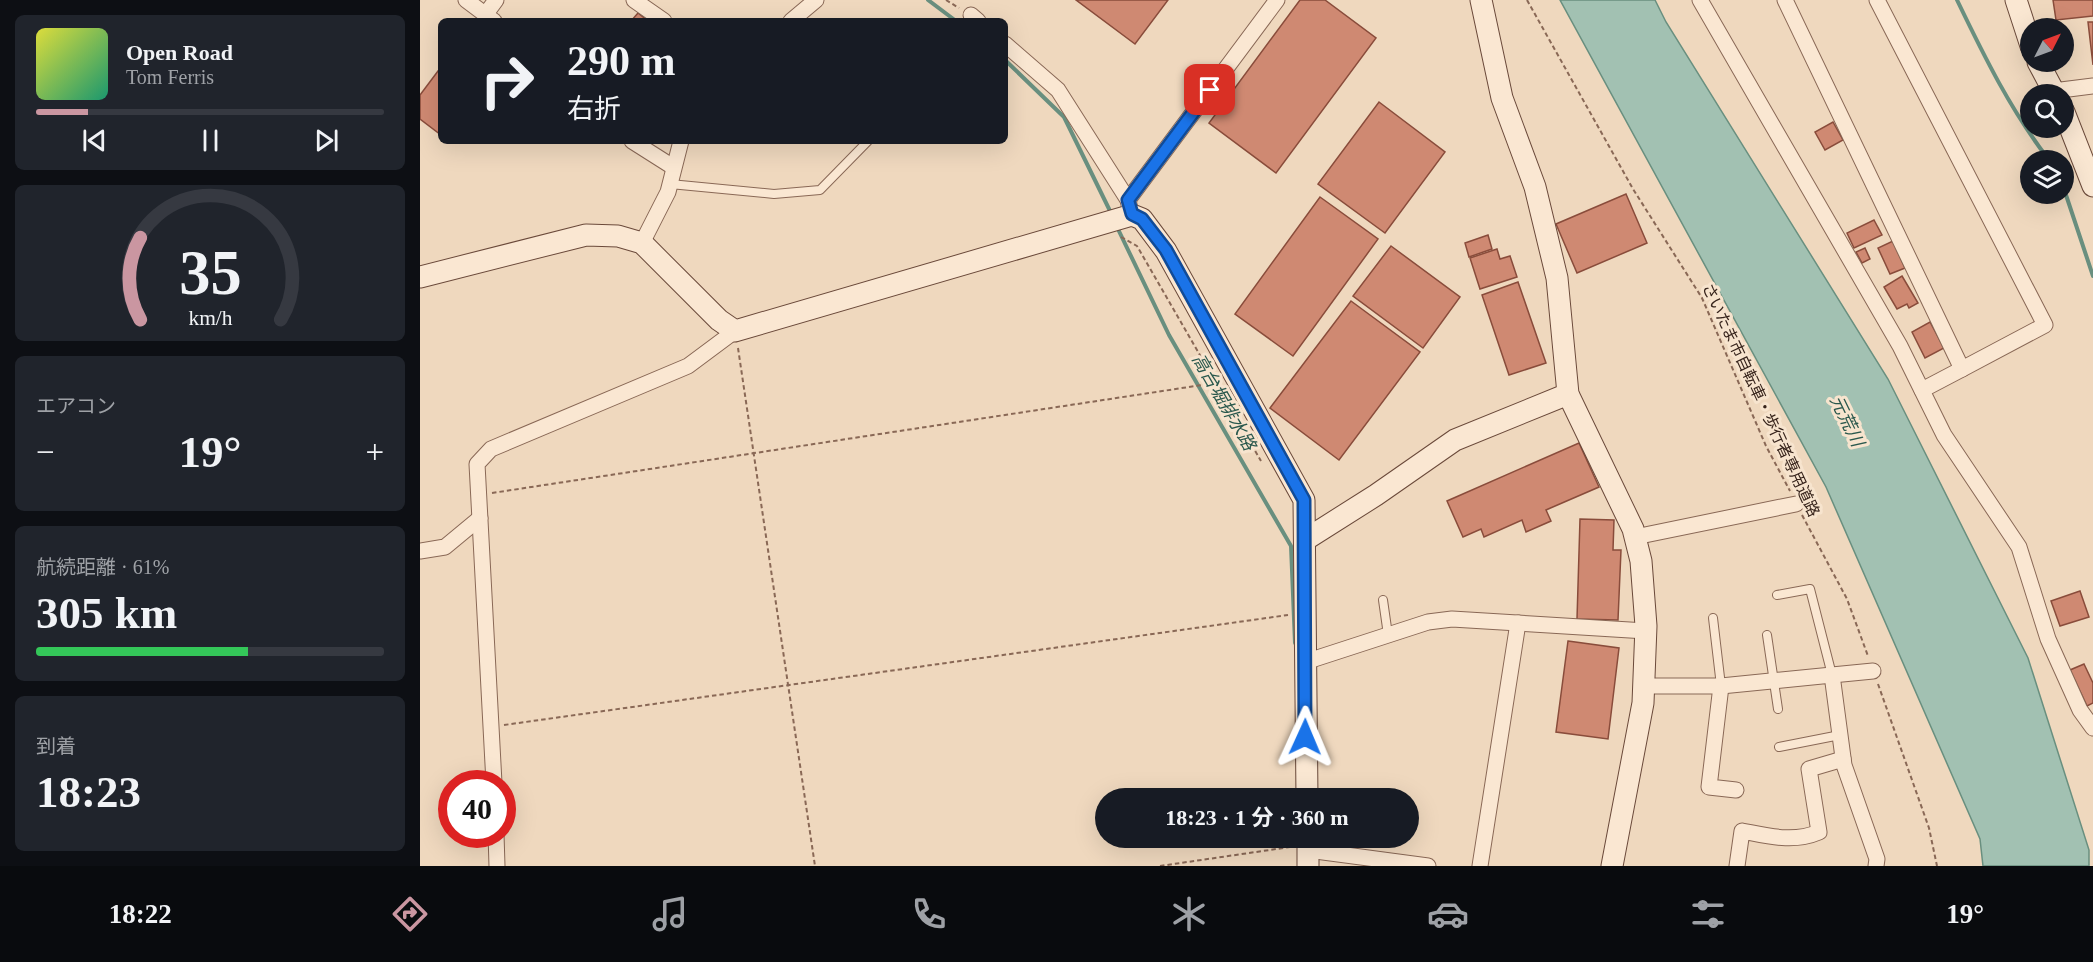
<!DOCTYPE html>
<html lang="ja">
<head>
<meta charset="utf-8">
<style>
  :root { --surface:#171b24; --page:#20242c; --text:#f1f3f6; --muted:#9ea1a6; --line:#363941; --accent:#ca96a1 }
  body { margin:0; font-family:"Times New Roman","Noto Sans JP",serif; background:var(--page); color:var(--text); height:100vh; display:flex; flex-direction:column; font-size:22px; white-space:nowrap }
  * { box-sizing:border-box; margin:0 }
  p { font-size:20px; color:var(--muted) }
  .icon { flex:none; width:33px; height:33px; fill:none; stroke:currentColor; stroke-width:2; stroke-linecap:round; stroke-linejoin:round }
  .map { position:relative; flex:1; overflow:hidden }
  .sheet { display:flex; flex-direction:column; gap:15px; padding:15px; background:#0d0f14; width:420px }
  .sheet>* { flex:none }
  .banner { position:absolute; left:18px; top:18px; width:570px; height:126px; border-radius:9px; box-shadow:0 6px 24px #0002; background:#171b24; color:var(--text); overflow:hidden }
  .needle { width:39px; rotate:48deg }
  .tools { position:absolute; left:1600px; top:18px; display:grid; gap:12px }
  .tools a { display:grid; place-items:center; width:54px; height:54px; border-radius:50%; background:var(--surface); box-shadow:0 6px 24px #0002; font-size:30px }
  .speed { position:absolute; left:18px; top:770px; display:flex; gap:12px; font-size:30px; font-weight:700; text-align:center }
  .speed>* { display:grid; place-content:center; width:78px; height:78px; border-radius:50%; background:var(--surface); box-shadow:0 6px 24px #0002; line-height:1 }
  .speed .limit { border:9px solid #d22; background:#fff; color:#111 }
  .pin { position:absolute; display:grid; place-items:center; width:51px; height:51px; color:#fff; margin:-26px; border-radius:12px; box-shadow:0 3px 9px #0006 }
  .me { position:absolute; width:66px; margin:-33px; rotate:1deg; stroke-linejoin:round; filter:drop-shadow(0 0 4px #0008) }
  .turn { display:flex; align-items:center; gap:21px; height:126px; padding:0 30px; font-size:27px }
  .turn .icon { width:78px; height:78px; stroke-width:2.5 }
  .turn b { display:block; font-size:42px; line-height:51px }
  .big { font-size:45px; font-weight:700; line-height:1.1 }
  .sheet .tile { flex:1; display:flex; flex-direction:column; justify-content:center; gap:9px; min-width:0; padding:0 21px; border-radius:9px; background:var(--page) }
  .sheet .dial { align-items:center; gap:0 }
  .dial svg { height:156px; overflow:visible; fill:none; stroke:var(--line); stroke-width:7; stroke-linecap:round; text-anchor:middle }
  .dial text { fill:var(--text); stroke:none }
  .song { display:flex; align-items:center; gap:18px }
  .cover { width:72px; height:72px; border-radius:9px; background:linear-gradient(135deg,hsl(60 70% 55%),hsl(160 70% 35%)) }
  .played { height:6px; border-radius:3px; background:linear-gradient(90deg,var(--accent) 15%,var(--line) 15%) }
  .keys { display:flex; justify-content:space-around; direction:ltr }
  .heat { display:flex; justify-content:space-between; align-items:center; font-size:33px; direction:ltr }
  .charge { height:9px; border-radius:4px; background:linear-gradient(90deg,#34c759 61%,var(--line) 0) }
  .trip { position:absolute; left:675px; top:788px; width:324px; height:60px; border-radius:30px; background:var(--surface); box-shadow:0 6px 24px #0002; font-weight:700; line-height:60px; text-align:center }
  .tabs { display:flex; height:96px; justify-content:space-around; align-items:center; background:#090b0e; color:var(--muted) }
  .tabs .icon { width:42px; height:42px }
  .tabs .selected { color:var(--accent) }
  .tabs b { font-size:27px; color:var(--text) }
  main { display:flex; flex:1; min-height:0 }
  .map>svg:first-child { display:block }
</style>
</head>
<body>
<main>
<section class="sheet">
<div class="tile">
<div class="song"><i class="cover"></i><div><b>Open Road</b><p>Tom Ferris</p></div></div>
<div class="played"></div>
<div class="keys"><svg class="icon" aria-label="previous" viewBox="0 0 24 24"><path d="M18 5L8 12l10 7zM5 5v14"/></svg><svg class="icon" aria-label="pause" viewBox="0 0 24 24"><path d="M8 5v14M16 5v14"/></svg><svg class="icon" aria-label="next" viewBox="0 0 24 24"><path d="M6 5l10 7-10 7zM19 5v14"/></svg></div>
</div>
<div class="tile dial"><svg viewBox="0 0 100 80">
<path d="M14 69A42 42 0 1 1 86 69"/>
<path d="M14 69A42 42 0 0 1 14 27" stroke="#ca96a1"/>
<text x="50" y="56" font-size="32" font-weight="700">35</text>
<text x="50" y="72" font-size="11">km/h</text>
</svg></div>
<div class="tile"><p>エアコン</p>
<div class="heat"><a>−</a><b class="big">19°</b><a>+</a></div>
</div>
<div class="tile"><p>航続距離 · 61%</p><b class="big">305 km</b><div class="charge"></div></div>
<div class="tile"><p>到着</p><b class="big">18:23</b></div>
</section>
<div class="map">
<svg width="1673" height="866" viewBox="0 0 1673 866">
  <rect width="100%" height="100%" fill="#efd8be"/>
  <polygon fill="#a2c1b2" stroke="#698f7f" stroke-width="1.5" points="1140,0 1235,0 1246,22 1468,379 1608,658 1669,850 1669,866 1563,866 1560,839 1406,487"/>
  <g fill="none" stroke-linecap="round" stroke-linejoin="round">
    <g stroke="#698f7f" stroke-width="4">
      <polyline points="508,0 536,21"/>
      <path d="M1537 0C1564 56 1591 111 1629 160"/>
      <polyline points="585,60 644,117 692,215"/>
      <polyline points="1644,189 1673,276"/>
      <polyline points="697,227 749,335 871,546 875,643"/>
    </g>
  </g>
  <g fill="#cf8972" stroke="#894c3b" stroke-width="1.5">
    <polygon points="656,0 748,0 715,44"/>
    <polygon points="880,0 905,0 956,38 856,173 789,123"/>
    <polygon points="1633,0 1673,0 1673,16 1636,20"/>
    <polygon points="218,13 228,21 211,21"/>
    <polygon points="1668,22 1673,22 1673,65"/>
    <polygon points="21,67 21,135 0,119 0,95"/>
    <polygon points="959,102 1025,152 965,233 898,184"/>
    <polygon points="1413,122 1423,140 1405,150 1395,132"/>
    <polygon points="1206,194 1227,243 1157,273 1136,224"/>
    <polygon points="900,197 958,239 873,356 815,314"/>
    <polygon points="1454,220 1462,235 1434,248 1427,233"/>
    <polygon points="1068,235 1072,249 1049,257 1045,243"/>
    <polygon points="1473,241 1485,268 1470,274 1458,248"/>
    <polygon points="971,246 1040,297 1003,348 933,296"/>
    <polygon points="1445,248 1450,259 1442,263 1436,252"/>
    <polygon points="1077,249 1080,259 1090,256 1097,277 1060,289 1050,258"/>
    <polygon points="1482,276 1498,303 1489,308 1487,304 1477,309 1464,287"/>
    <polygon points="1098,282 1126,363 1089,375 1062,295"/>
    <polygon points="931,301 1000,352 919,460 850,408"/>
    <polygon points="1510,322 1524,348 1505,358 1492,332"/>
    <polygon points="1159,443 1179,487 1126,510 1131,521 1106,532 1102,520 1064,537 1061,529 1043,537 1027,501"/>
    <polygon points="1160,519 1194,520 1193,550 1201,550 1198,620 1157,619"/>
    <polygon points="1660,591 1669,617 1640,626 1631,601"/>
    <polygon points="1148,641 1199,648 1188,739 1136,732"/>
    <polygon points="1664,664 1673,683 1673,703 1667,706 1650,670"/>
  </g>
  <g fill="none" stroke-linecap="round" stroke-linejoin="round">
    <defs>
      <g id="lane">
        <polyline points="250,184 354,194 400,190 448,141"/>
        <polyline points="1357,595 1390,589 1412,675"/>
        <polyline points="963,600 968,635"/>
        <polyline points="1293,618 1301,686"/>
        <polyline points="1347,635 1358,709"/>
        <polyline points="1359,747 1420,735"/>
      </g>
      <g id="street">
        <polyline points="46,0 74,21"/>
        <polyline points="214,0 244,21"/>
        <polyline points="1280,0 1480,346 1524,435 1599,547 1628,639 1660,710 1673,728"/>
        <polyline points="1365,0 1542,369 1502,390"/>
        <polyline points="1457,0 1625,325 1542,369"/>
        <polyline points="65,15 76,0"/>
        <polyline points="551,15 558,21"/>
        <polyline points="371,21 396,0"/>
        <polyline points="585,44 638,90 708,200 710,209"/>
        <polyline points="1633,91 1673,86"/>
        <polyline points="212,141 253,167"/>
        <polyline points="708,200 857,0"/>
        <polyline points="222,243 248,192 261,141"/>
        <polyline points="1215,537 1376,504"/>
        <polyline points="0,551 25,547 60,518"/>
        <polyline points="885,662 1008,622 1032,619 1226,631"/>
        <polyline points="1412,675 1453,671"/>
        <polyline points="1224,686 1301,686 1412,675 1424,765 1457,859 1456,866"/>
        <polyline points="1301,686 1289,787 1316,790"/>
        <polyline points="74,783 57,464 71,449 268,366 315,331"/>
        <polyline points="76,834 77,866"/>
        <polyline points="888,850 1008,866"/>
        <polyline points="1060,866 1098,623"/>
        <path d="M1317 866 1322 831C1349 836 1373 843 1399 832L1389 769 1423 759"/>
      </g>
      <g id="secondary">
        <polyline points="1061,0 1082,98 1115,187 1137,278 1148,394 1213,529 1221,561 1226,626 1223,703 1192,866"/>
        <polyline points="1596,0 1611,46"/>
        <polyline points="1618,62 1635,94"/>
        <polyline points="1644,112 1673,186"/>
        <polyline points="0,277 166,235 198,236 222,243 299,320 315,331 712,215 722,219 746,251 884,500 887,798"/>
        <polyline points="885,540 956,495 1035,440 1148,394"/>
        <polyline points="888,837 888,866"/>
      </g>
    </defs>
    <use href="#lane" stroke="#896856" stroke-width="10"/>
    <use href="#street" stroke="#896856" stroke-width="17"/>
    <use href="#secondary" stroke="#6a493a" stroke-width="23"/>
    <g stroke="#896856" stroke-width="2" stroke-dasharray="4.5 3" stroke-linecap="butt">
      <polyline points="526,0 539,8"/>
      <polyline points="1107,0 1213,189 1282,298 1346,446 1370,491"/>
      <polyline points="701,237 717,246 841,461"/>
      <polyline points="318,348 395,866"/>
      <polyline points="72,493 782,385 792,378"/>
      <polyline points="1382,515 1427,599 1448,656"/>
      <polyline points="1458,684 1509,828 1517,866"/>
      <polyline points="84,725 868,615"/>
      <polyline points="740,866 870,847"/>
    </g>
    <use href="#lane" stroke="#fae7d2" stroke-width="8"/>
    <use href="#street" stroke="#fae7d2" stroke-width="15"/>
    <use href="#secondary" stroke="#fae7d2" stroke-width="21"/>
  </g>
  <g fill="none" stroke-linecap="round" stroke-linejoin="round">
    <defs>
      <polyline id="route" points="790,90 708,200 712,214 722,219 746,250 884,500 885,737"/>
    </defs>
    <use href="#route" stroke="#114b97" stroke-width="15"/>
    <use href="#route" stroke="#1a73e8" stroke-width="10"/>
  </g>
  <g text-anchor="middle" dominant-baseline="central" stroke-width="6" stroke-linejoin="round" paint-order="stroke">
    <g font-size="16" fill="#37241c" stroke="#f7e4ce">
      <text transform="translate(1341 400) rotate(65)">さいたま市自転車・歩行者専用道路</text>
    </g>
    <g font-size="18" font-style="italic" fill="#2a584d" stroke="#f7e4ce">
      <text transform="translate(804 402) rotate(60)">高台堀排水路</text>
      <text transform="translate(1427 421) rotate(64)">元荒川</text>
    </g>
  </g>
</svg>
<div class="tools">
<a><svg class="needle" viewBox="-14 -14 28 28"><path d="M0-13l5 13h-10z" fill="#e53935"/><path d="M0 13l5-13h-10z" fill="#9ea1a6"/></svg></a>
<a><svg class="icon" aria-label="search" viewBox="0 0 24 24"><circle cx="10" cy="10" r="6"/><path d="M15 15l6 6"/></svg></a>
<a><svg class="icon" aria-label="layers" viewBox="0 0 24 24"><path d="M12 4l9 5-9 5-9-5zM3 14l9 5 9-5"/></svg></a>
</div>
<div class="speed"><div class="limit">40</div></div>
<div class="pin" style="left:790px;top:90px;background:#d93025"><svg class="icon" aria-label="arrive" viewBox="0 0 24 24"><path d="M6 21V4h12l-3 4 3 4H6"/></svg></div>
<svg class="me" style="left:885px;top:737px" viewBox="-20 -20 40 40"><path d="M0-17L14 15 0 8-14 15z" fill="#1a73e8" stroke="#fff" stroke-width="4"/></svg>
<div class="trip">18:23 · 1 分 · 360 m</div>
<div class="banner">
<div class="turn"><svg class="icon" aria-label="right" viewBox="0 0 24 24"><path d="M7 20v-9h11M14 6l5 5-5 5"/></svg><div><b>290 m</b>右折</div></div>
</div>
</div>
</main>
<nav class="tabs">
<b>18:22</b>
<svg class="icon selected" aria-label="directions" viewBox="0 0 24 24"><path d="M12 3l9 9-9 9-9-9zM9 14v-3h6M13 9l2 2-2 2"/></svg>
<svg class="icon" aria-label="music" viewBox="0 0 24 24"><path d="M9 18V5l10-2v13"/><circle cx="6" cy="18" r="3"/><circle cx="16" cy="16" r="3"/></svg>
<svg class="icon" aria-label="phone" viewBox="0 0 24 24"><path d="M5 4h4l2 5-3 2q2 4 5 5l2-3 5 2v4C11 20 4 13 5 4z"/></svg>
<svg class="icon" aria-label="climate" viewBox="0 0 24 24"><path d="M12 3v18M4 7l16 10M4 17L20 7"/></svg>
<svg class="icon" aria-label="car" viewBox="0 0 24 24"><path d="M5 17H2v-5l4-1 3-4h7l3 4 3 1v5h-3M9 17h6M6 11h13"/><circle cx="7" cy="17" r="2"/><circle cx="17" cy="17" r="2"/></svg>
<svg class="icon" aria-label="filters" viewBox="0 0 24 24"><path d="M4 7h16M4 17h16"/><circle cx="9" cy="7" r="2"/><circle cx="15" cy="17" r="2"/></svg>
<b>19°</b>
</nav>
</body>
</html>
